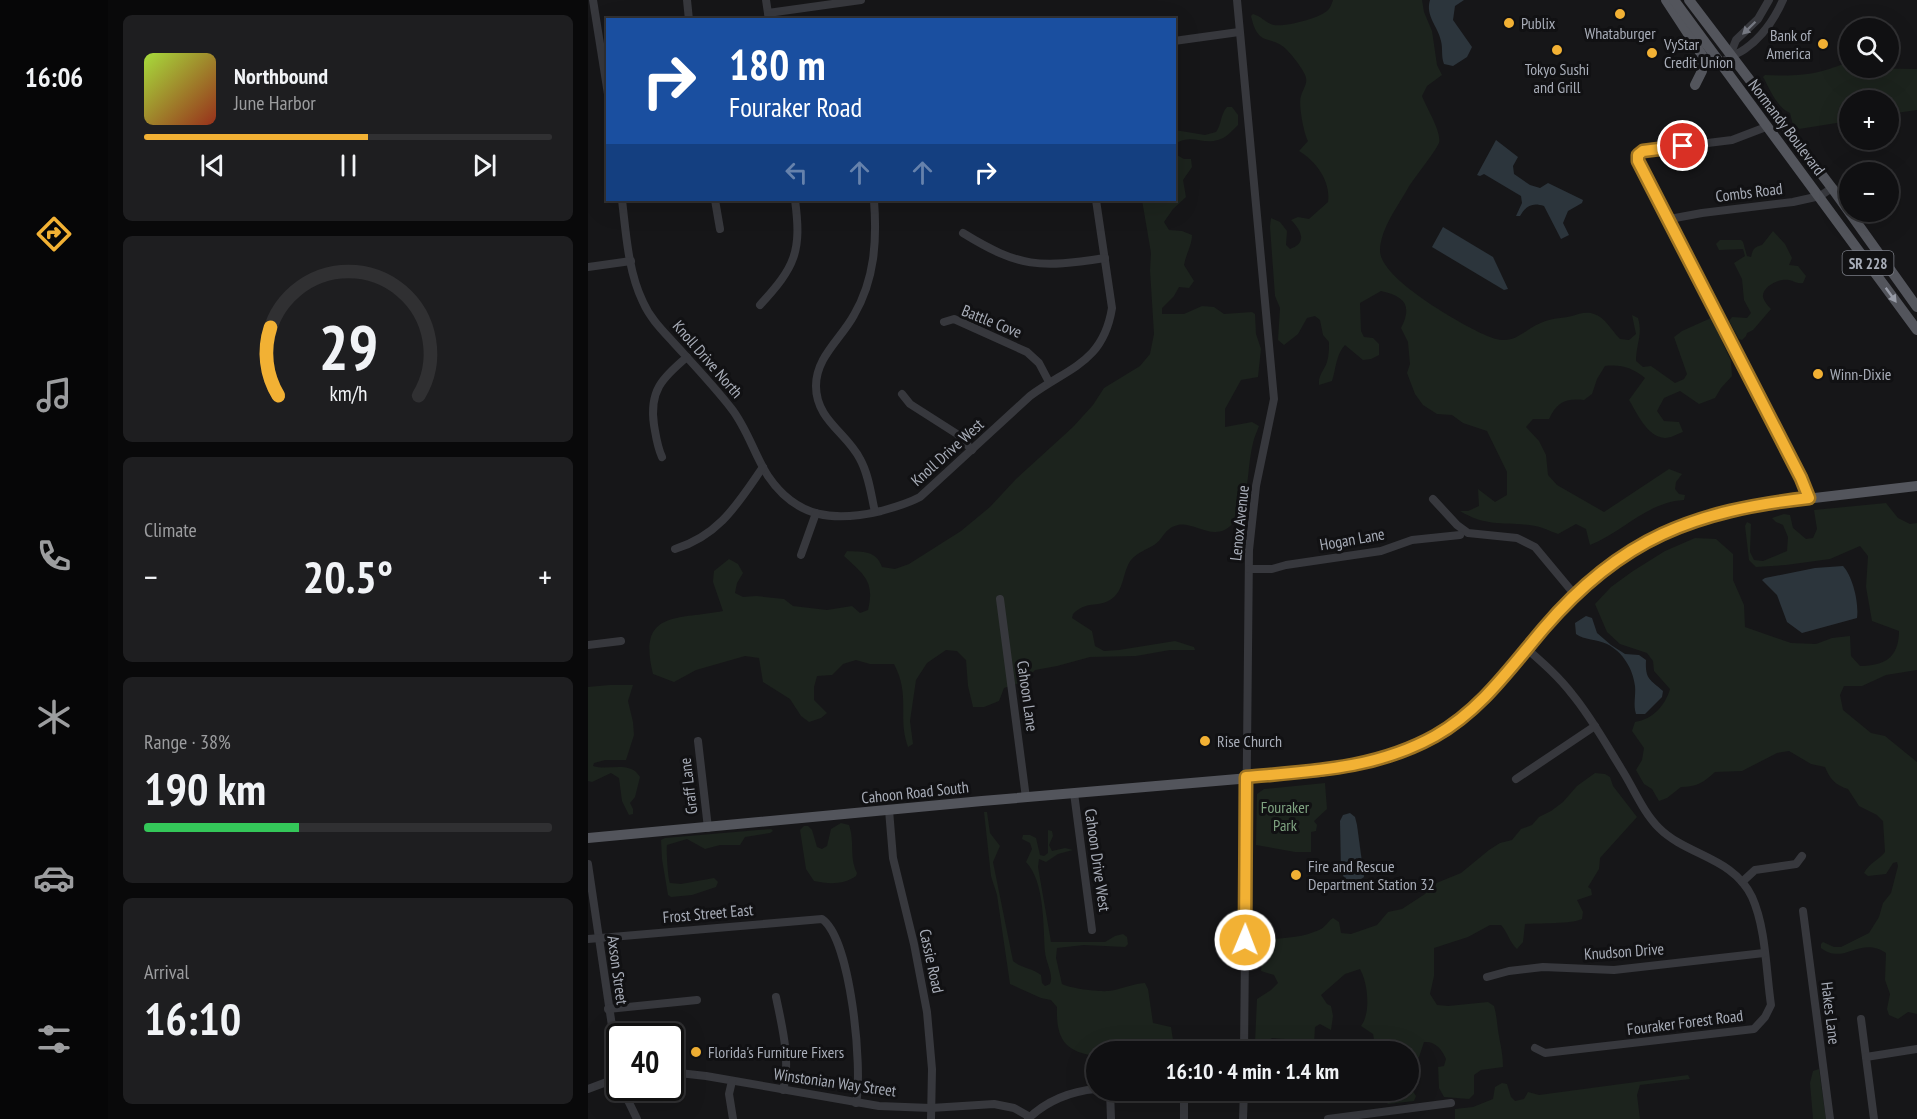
<!DOCTYPE html>
<html lang="en">
<head>
<meta charset="utf-8">
<style>
  :root { --surface:#101012; --page:#1e1e20; --text:#f1f3f6; --muted:#9c9d9f; --line:#303032; --accent:#f2b134 }
  body { margin:0; font-family:"PT Sans Narrow",sans-serif; background:var(--page); color:var(--text); height:100vh; display:flex; flex-direction:column; font-size:22px; white-space:nowrap }
  * { box-sizing:border-box; margin:0 }
  p { font-size:20px; color:var(--muted) }
  .icon { flex:none; width:33px; height:33px; fill:none; stroke:currentColor; stroke-width:2; stroke-linecap:round; stroke-linejoin:round }
  .map { position:relative; flex:1; overflow:hidden }
  .drawer { display:flex; flex-direction:column; gap:15px; padding:15px; background:#09090a; width:480px }
  .drawer>* { flex:none }
  .banner { position:absolute; left:18px; top:18px; width:570px; height:183px; border-radius:0px; box-shadow:0 6px 24px #0002,0 0 0 2px var(--line); background:#1a4fa0; color:#fff; overflow:hidden }
  .controls { position:absolute; left:1251px; top:18px; display:grid; gap:12px }
  .controls a { display:grid; place-items:center; width:60px; height:60px; border-radius:50%; background:var(--surface); box-shadow:0 6px 24px #0002,0 0 0 2px var(--line); font-size:30px }
  .speed { position:absolute; left:18px; top:1023px; display:flex; gap:12px; font-size:30px; font-weight:700; text-align:center }
  .speed>* { display:grid; place-content:center; width:78px; height:78px; border-radius:50%; background:var(--surface); box-shadow:0 6px 24px #0002,0 0 0 2px var(--line); line-height:1 }
  .speed .limit { border:3px solid #111; border-radius:9px; background:#fff; color:#111 }
  .pin { position:absolute; display:grid; place-items:center; width:51px; height:51px; color:#fff; margin:-26px; border:3px solid #fff; border-radius:50%; box-shadow:0 2px 6px #0007 }
  .me { position:absolute; width:66px; margin:-33px; rotate:1deg; stroke-linejoin:round; filter:drop-shadow(0 0 4px #0008) }
  .turn { display:flex; align-items:center; gap:21px; height:126px; padding:0 24px; font-size:27px }
  .turn .icon { width:78px; height:78px; stroke-width:2.5 }
  .turn b { display:block; font-size:42px; line-height:51px }
  .lanes { display:flex; align-items:center; height:57px; padding:0 24px; background:#0003; justify-content:center; gap:30px; direction:ltr }
  .lanes .off { opacity:.35 }
  .big { font-size:45px; font-weight:700; line-height:1.1 }
  .drawer .card { flex:1; display:flex; flex-direction:column; justify-content:center; gap:9px; min-width:0; padding:0 21px; border-radius:9px; background:var(--page) }
  .drawer .dial { align-items:center; gap:0 }
  .dial svg { height:156px; overflow:visible; fill:none; stroke:var(--line); stroke-width:7; stroke-linecap:round; text-anchor:middle }
  .dial text { fill:var(--text); stroke:none }
  .song { display:flex; align-items:center; gap:18px }
  .cover { width:72px; height:72px; border-radius:9px; background:linear-gradient(135deg,hsl(80 70% 55%),hsl(10 70% 35%)) }
  .played { height:6px; border-radius:3px; background:linear-gradient(90deg,var(--accent) 55%,var(--line) 55%) }
  .keys { display:flex; justify-content:space-around; direction:ltr }
  .heat { display:flex; justify-content:space-between; align-items:center; font-size:33px; direction:ltr }
  .charge { height:9px; border-radius:4px; background:linear-gradient(90deg,#34c759 38%,var(--line) 0) }
  .trip { position:absolute; left:498px; top:1041px; width:333px; height:60px; border-radius:30px; background:var(--surface); box-shadow:0 6px 24px #0002,0 0 0 2px var(--line); font-weight:700; line-height:60px; text-align:center }
  main { display:flex; flex:1; min-height:0 }
  .menu { display:flex; flex-direction:column; width:108px; justify-content:space-around; align-items:center; background:#060607; color:var(--muted) }
  .menu .icon { width:42px; height:42px }
  .menu .selected { color:var(--accent) }
  .menu b { font-size:27px; color:var(--text) }
  .map>svg:first-child { display:block }
</style>
</head>
<body>
<main>
<nav class="menu">
<b>16:06</b>
<svg class="icon selected" aria-label="directions" viewBox="0 0 24 24"><path d="M12 3l9 9-9 9-9-9zM9 14v-3h6M13 9l2 2-2 2"/></svg>
<svg class="icon" aria-label="music" viewBox="0 0 24 24"><path d="M9 18V5l10-2v13"/><circle cx="6" cy="18" r="3"/><circle cx="16" cy="16" r="3"/></svg>
<svg class="icon" aria-label="phone" viewBox="0 0 24 24"><path d="M5 4h4l2 5-3 2q2 4 5 5l2-3 5 2v4C11 20 4 13 5 4z"/></svg>
<svg class="icon" aria-label="climate" viewBox="0 0 24 24"><path d="M12 3v18M4 7l16 10M4 17L20 7"/></svg>
<svg class="icon" aria-label="car" viewBox="0 0 24 24"><path d="M5 17H2v-5l4-1 3-4h7l3 4 3 1v5h-3M9 17h6M6 11h13"/><circle cx="7" cy="17" r="2"/><circle cx="17" cy="17" r="2"/></svg>
<svg class="icon" aria-label="filters" viewBox="0 0 24 24"><path d="M4 7h16M4 17h16"/><circle cx="9" cy="7" r="2"/><circle cx="15" cy="17" r="2"/></svg>
</nav>
<section class="drawer">
<div class="card">
<div class="song"><i class="cover"></i><div><b>Northbound</b><p>June Harbor</p></div></div>
<div class="played"></div>
<div class="keys"><svg class="icon" aria-label="previous" viewBox="0 0 24 24"><path d="M18 5L8 12l10 7zM5 5v14"/></svg><svg class="icon" aria-label="pause" viewBox="0 0 24 24"><path d="M8 5v14M16 5v14"/></svg><svg class="icon" aria-label="next" viewBox="0 0 24 24"><path d="M6 5l10 7-10 7zM19 5v14"/></svg></div>
</div>
<div class="card dial"><svg viewBox="0 0 100 80">
<path d="M14 69A42 42 0 1 1 86 69"/>
<path d="M14 69A42 42 0 0 1 10 34" stroke="#f2b134"/>
<text x="50" y="56" font-size="32" font-weight="700">29</text>
<text x="50" y="72" font-size="11">km/h</text>
</svg></div>
<div class="card"><p>Climate</p>
<div class="heat"><a>−</a><b class="big">20.5°</b><a>+</a></div>
</div>
<div class="card"><p>Range · 38%</p><b class="big">190 km</b><div class="charge"></div></div>
<div class="card"><p>Arrival</p><b class="big">16:10</b></div>
</section>
<div class="map">
<svg width="1329" height="1119" viewBox="0 0 1329 1119">
  <rect width="100%" height="100%" fill="#161618"/>
  <g fill="#1c231d">
    <path d="M745 0H834L836 12 844 31 849 65 854 75 839 86 834 96C838 107 854 132 851 143 847 152 827 177 820 188 810 206 793 228 792 250 791 278 871 323 895 334 929 351 932 328 961 320 968 318 976 318 984 316 990 314 999 311 1006 314 1018 318 1023 330 1032 339L1041 340 1048 334 1044 315 1050 318C1055 335 1048 344 1048 361L1055 367 1063 366 1087 383 1096 379 1099 374 1086 337 1094 331 1123 318 1143 361 1144 376 1133 388 1127 398 1111 404 1092 391 1076 398 1069 411 1076 421 1091 422 1095 432C1089 434 1083 438 1077 438 1059 437 1049 413 1041 400L1057 378C1045 368 1033 364 1017 366L1009 379 1004 394 996 400C978 398 969 402 961 419H945L938 427 951 441 958 455 960 475 969 485 1016 512 1081 469 1094 474 1088 482 1087 489 1091 494 1097 495 1096 500C1059 502 1035 532 1002 545L998 529 988 524 970 534C962 531 954 527 947 526 917 521 900 528 872 511H880L891 506 890 489 907 502 919 495V472L899 431 875 423 864 415 849 414 835 405 827 394 819 373 822 364 820 342 813 328C825 305 816 296 793 291L772 303 773 331 776 337 785 338 791 344V355L783 359 775 360 757 345C748 354 748 369 744 381L731 385C730 375 736 371 739 362 741 355 741 349 741 342L735 335 732 320 727 316 719 318 710 334 696 345 690 340 692 308 687 296 682 227 683 218 692 222 699 231 698 245 702 249C720 243 713 230 703 220L710 217 721 219 740 202C743 182 729 162 711 151L720 141C716 134 710 104 713 96 716 86 722 82 715 71 711 64 704 55 698 49 682 34 670 48 663 16L665 14C673 16 679 24 686 25 697 27 734 18 741 9 743 6 744 3 745 0Z"/>
    <path d="M1261 63 1262 68 1329 69V110L1301 114 1300 100H1262L1261 121 1211 129 1205 125 1202 113C1189 108 1182 89 1175 77L1177 75C1195 76 1216 76 1234 71 1244 69 1252 64 1261 63Z"/>
    <path d="M639 107H644L650 115V125C644 131 638 138 630 140 614 145 603 133 587 144V130L617 135 628 132C634 124 632 115 639 107Z"/>
    <path d="M587 148V154L596 159H603L604 167 595 180 598 197 585 209 576 222 581 230 594 231 604 235C604 245 598 254 596 265L606 281 601 288 591 287 586 296 574 308V314H596L614 306 626 307 636 314 664 312 667 314 668 334 673 349 670 377 653 380 637 409V427L664 422 671 426C669 432 666 437 665 443 658 470 663 500 645 523 628 544 606 521 590 525 576 528 575 540 566 545 558 550 550 552 543 560 534 572 537 591 522 600 509 608 499 600 485 614L484 618 504 631 507 646 516 651 531 650 587 641 606 647 607 650H582L548 656 502 657 469 666 447 670 435 682 416 688 411 701 396 707H385L380 686 378 660 369 651 358 650 339 663 328 680 322 721 325 744 320 747C309 717 323 696 306 664H282L268 660 255 664 244 675 229 676 226 687V700L239 713 233 718 221 722 213 716 202 699 175 682 171 658 157 656 108 670 86 682 65 674C49 610 89 620 135 611L125 582 126 571 141 559 150 564 155 573 149 583 147 593 155 597 168 596 196 599 205 606 239 610 264 606 272 613 280 610C287 581 276 575 256 556L259 551C275 552 288 550 294 567L307 569 321 564 373 531 402 507 428 479 485 427 505 405 516 388 552 366 562 354 566 334 562 270 563 253 554 200H586Z"/>
    <path d="M1185 231 1197 244 1204 258 1201 265 1210 266 1218 276 1215 283C1208 284 1207 281 1201 280 1192 278 1174 286 1175 297 1176 301 1180 306 1183 309L1165 330 1159 333 1158 336 1154 340 1151 339 1141 321 1144 317 1159 318 1163 313 1156 300 1154 279 1146 263 1157 256 1155 249 1131 250 1128 244 1132 240H1153L1155 242 1159 256 1163 257C1165 249 1166 247 1174 245Z"/>
    <path d="M1298 503 1310 518 1322 524 1329 523V670L1298 675 1274 686H1256L1252 695 1255 710 1283 733 1297 736 1329 762V1014L1320 1012 1310 1019 1301 1015 1299 1009 1302 994 1297 980 1298 953C1272 935 1256 966 1233 948V944L1235 942 1246 947H1253L1281 933 1291 917 1295 903 1303 893 1310 866 1309 862 1305 863 1298 874 1280 876 1276 873C1281 863 1291 860 1297 852L1295 821 1289 815 1271 806 1260 789C1247 785 1242 779 1237 767L1223 764 1201 751 1189 753 1154 771 1127 772C1116 782 1109 787 1093 787L1079 798 1071 801 1064 789 1056 784 1048 770 1054 760 1056 748 1044 731 1047 722C1065 719 1077 706 1082 689L1066 671 1065 661 1059 653 1032 644 1019 632 1007 604 1023 587 1045 571 1077 551 1107 538 1128 539 1145 554V580L1156 605 1157 627 1203 643 1228 644 1244 638 1262 636 1263 656 1272 666C1296 666 1311 658 1311 631L1284 621 1278 587 1280 556 1272 546 1242 559 1198 565 1168 567 1161 560 1157 526 1159 522 1163 524 1162 552 1166 560 1175 561 1199 551 1200 537 1195 525 1188 522 1184 518 1196 514 1202 515 1205 528 1218 539 1225 538 1229 529 1226 510Z"/>
    <path d="M22 685H45L40 701 45 722 46 735 38 760H17L6 763 5 766C21 771 42 760 52 777L47 797 42 803 45 809V814L41 815 34 801 31 778 23 773 4 782 0 781V687Z"/>
    <path d="M1007 773 1017 774 1022 777 1025 786 1049 817 1012 858 1011 869 1000 887 1003 889 1004 895 989 900 995 912 994 919C985 924 950 923 937 924L935 942 929 949C922 943 920 933 913 925H902L880 937 846 948V976L842 994 849 1005 860 1006 900 1002 906 1006C909 1016 909 1026 911 1036 913 1047 915 1056 915 1067L893 1070 886 1075V1094L881 1099 856 1097 851 1088 850 1067 856 1066 858 1059C854 1049 847 1041 836 1042L831 1057 825 1063 821 1072 824 1090 828 1096 826 1101 800 1104 796 1099 794 1091 820 1090V1052L788 1051 785 1034 773 1026C783 1013 780 983 772 969L757 974 733 995 739 1004 743 1006 745 1016 743 1030 732 1024 727 1027 726 1044 709 1040 684 1038 671 1047 667 1043 669 999 683 990 690 983 686 975 673 971 674 964 679 963 680 958 671 952 672 942 675 940C694 938 714 938 731 930 737 928 740 921 745 918L751 922 753 933 763 934 789 925 800 912 814 909 837 894 846 884 873 873 901 850 912 843 924 840 933 829 944 825 951 817 963 811 975 802 989 786Z"/>
    <polygon points="737,783 739,809 726,821 729,825 728,831 723,832 723,852 707,852 668,845 669,794 676,789"/>
    <path d="M396 812H399L402 833 412 846 405 862 425 961C433 968 444 968 453 975L454 983 457 986 462 984C466 975 458 963 457 952 455 926 457 882 438 862L444 849 442 843 434 839 435 835H442L448 838 452 855 456 856 460 853V830L464 831 465 836 461 845 464 851 477 848 485 850 470 854 458 862 451 859 450 867 463 942H517L527 936 535 934 539 937 540 944 537 947 496 945 469 948 468 958 474 984C481 988 510 992 520 991 532 990 543 984 557 983L560 989 565 1023 583 1027 585 1040 534 1047 531 1051 508 1052V1056C476 1052 468 1038 469 1007L463 1000 453 998 422 984 409 895 403 876Z"/>
    <path d="M253 823 261 825C267 842 261 857 269 873L268 876C256 885 240 884 226 881L218 869 212 830 216 826H220L224 830 229 847 234 849 239 846 243 829Z"/>
    <path d="M183 829 185 831 182 833 157 837 152 845H132L117 849 99 839 79 845C78 849 80 879 82 883L93 884 126 878 130 882 128 887 104 895 83 897 80 895 74 859 73 840 77 838Z"/>
    <polygon points="1231,1069 1238,1119 1225,1119 1222,1083 1225,1071"/>
    <polygon points="1100,1075 1102,1079 1052,1085 1049,1095 1052,1119 867,1119 867,1109 885,1107 905,1099 907,1087 914,1083 919,1084 923,1097 927,1101 936,1099 940,1092 951,1095"/>
  </g>
  <g fill="#2c353c">
    <path d="M842 0H876L867 6 865 20 884 47 879 57 865 66 856 64C853 56 855 49 853 41 850 26 837 16 842 0Z"/>
    <path d="M908 140 930 157 925 166 926 174 942 185 952 188 960 183 995 200 994 203 980 211 975 223 981 235 973 239 956 206C944 202 938 206 932 216H928L934 203 933 196 896 174 892 176 889 175Z"/>
    <polygon points="855,227 905,257 920,289 916,290 844,247"/>
    <path d="M1255 566C1265 577 1271 603 1269 618L1214 633 1199 622 1189 595 1174 580 1177 578 1227 568Z"/>
    <path d="M998 616 1004 618 1009 633 1023 645 1037 654 1051 655 1058 660C1057 680 1062 679 1075 691L1074 697 1057 714H1048C1045 705 1048 695 1047 686 1045 669 1035 652 1019 644 1009 639 996 640 988 634L987 623Z"/>
    <polygon points="762,813 767,817 769,825 776,877 773,879 757,880 753,870 752,821 755,815"/>
  </g>
  <g fill="none" stroke-linecap="round" stroke-linejoin="round">
    <g stroke="#37383d" stroke-width="8">
      <polyline points="5,0 20,94"/>
      <polyline points="99,0 101,20"/>
      <polyline points="178,0 181,20"/>
      <polyline points="649,0 686,399 668,486 661,550 656,1052"/>
      <polyline points="180,13 273,0"/>
      <polyline points="586,41 651,32"/>
      <polyline points="1142,55 1148,40 1170,19 1181,0"/>
      <path d="M1133 63C1140 57 1150 54 1157 49 1174 37 1187 18 1195 0"/>
      <polyline points="1178,127 1144,140 1055,151 1050,155 1050,161 1213,478 1220,498"/>
      <path d="M34 200C38 233 40 271 55 302 62 318 74 330 85 342 105 364 125 385 143 408 159 428 166 454 180 476 209 519 247 522 293 511 307 507 319 504 332 497L442 396C481 367 515 363 524 308L508 200"/>
      <polyline points="127,200 132,229"/>
      <path d="M286 200C289 240 287 279 266 315 253 339 228 357 228 386 228 420 259 433 272 459 281 475 283 495 287 512"/>
      <polyline points="1080,222 1087,218 1114,213 1205,202 1232,196 1244,188"/>
      <path d="M375 233C432 268 451 268 517 258"/>
      <polyline points="0,267 43,261"/>
      <path d="M172 305C207 267 214 252 207 200"/>
      <polyline points="356,322 366,319 439,352 451,363 461,382"/>
      <polyline points="314,394 322,404 369,434 384,450"/>
      <path d="M74 457C69 446 68 436 66 425 61 391 74 378 99 357"/>
      <polyline points="845,499 869,525 880,533 929,538 947,547 987,595"/>
      <path d="M87 549C132 535 150 503 175 467"/>
      <polyline points="213,555 228,513"/>
      <polyline points="661,569 684,569 698,565 793,551 824,540 872,535"/>
      <polyline points="412,599 438,798"/>
      <polyline points="0,645 33,641"/>
      <path d="M939 649C955 663 971 677 984 694 1003 717 1018 744 1034 770 1046 789 1055 812 1071 828 1099 856 1145 857 1164 897 1178 928 1178 971 1183 1005L1177 1017 1166 1029 957 1053 947 1048"/>
      <polyline points="110,741 120,828"/>
      <polyline points="928,779 1007,726"/>
      <polyline points="486,793 504,930"/>
      <polyline points="301,810 305,858 326,944 339,1012 344,1069 343,1119"/>
      <polyline points="0,864 32,1080"/>
      <polyline points="1154,882 1167,870 1208,864 1214,856"/>
      <polyline points="1215,911 1242,1119"/>
      <path d="M0 939 234 919C263 939 275 1069 268 1103"/>
      <polyline points="899,977 921,971 955,967 1026,970 1176,953"/>
      <path d="M188 997C194 1026 203 1061 195 1090"/>
      <polyline points="20,1009 109,1000"/>
      <polyline points="1273,1019 1286,1119"/>
      <polyline points="1278,1057 1329,1049"/>
      <polyline points="82,1072 118,1076 291,1106 343,1108 406,1104 426,1108 442,1117"/>
      <polyline points="144,1081 141,1094 145,1119"/>
      <polyline points="34,1088 49,1119"/>
      <polyline points="0,1089 32,1077"/>
      <polyline points="522,1090 523,1119"/>
      <polyline points="596,1090 596,1119"/>
      <path d="M440 1119C458 1101 483 1091 508 1089"/>
      <polyline points="655,1119 656,1090"/>
      <polyline points="740,1119 863,1103"/>
    </g>
    <g stroke="#53555c" stroke-width="10">
      <polyline points="1078,0 1114,55 1114,71 1107,85"/>
      <polyline points="1086,0 1329,330"/>
      <polyline points="1101,0 1244,188 1329,307"/>
      <polyline points="0,838 394,801 732,772 789,760 823,748 847,736 881,712 910,685 957,627 987,595 1014,571 1065,538 1111,518 1167,505 1329,486"/>
    </g>
  </g>
  <defs><path id="oneway-solid" d="M-6-.8H1V-3.2L6.5 0L1 3.2V.8H-6Z" transform="scale(1.5)"/></defs>
  <use fill="#757881" href="#oneway-solid" transform="translate(1161 28) rotate(136)"/>
  <use fill="#979ba6" href="#oneway-solid" transform="translate(1303 295) rotate(54)"/>
  <g fill="none" stroke-linecap="round" stroke-linejoin="round">
    <defs>
      <path id="route" d="M657 940 658 777C724 771 788 769 847 736 893 710 922 668 956 628 1033 538 1106 511 1221 498L1213 478 1050 161V155L1055 151 1095 146"/>
    </defs>
    <use href="#route" stroke="#9d7322" stroke-width="15"/>
    <use href="#route" stroke="#f2b134" stroke-width="10"/>
  </g>
  <g fill="#f2b134" stroke="#111113" stroke-width="2">
    <circle cx="1032" cy="14" r="6"/>
    <circle cx="921" cy="23" r="6"/>
    <circle cx="1235" cy="44" r="6"/>
    <circle cx="969" cy="50" r="6"/>
    <circle cx="1064" cy="53" r="6"/>
    <circle cx="1230" cy="374" r="6"/>
    <circle cx="617" cy="741" r="6"/>
    <circle cx="708" cy="875" r="6"/>
    <circle cx="108" cy="1052" r="6"/>
  </g>
  <g text-anchor="middle" dominant-baseline="central" stroke-width="6" stroke-linejoin="round" paint-order="stroke">
    <rect fill="#111113" stroke="#7b7e86" stroke-width="1.5" x="1254.5" y="251" width="51" height="24" rx="4.5"/>
    <g font-size="15" font-weight="bold" fill="#a8adb8">
      <text x="1280" y="263">SR 228</text>
    </g>
    <g font-size="16" fill="#a8adb8" stroke="#111113" text-anchor="start">
      <text x="933" y="23">Publix</text>
      <text x="1032" y="33" text-anchor="middle">Whataburger</text>
      <text x="1223" y="35" text-anchor="end">Bank of<tspan x="1223" dy="18">America</tspan></text>
      <text x="1076" y="44">VyStar<tspan x="1076" dy="18">Credit Union</tspan></text>
      <text x="969" y="69" text-anchor="middle">Tokyo Sushi<tspan x="969" dy="18">and Grill</tspan></text>
      <text x="1242" y="374">Winn-Dixie</text>
      <text x="629" y="741">Rise Church</text>
      <text x="720" y="866">Fire and Rescue<tspan x="720" dy="18">Department Station 32</tspan></text>
      <text x="120" y="1052">Florida's Furniture Fixers</text>
    </g>
    <g font-size="16" fill="#a8adb8" stroke="#111113">
      <text transform="translate(1199 127) rotate(53)">Normandy Boulevard</text>
      <text transform="translate(1161 192) rotate(-7)">Combs Road</text>
      <text transform="translate(404 321) rotate(22)">Battle Cove</text>
      <text transform="translate(120 359) rotate(49)">Knoll Drive North</text>
      <text transform="translate(359 452) rotate(-42)">Knoll Drive West</text>
      <text transform="translate(651 523) rotate(-84)">Lenox Avenue</text>
      <text transform="translate(764 539) rotate(-10)">Hogan Lane</text>
      <text transform="translate(440 696) rotate(82)">Cahoon Lane</text>
      <text transform="translate(100 786) rotate(-97)">Graff Lane</text>
      <text transform="translate(327 792) rotate(-6)">Cahoon Road South</text>
      <text transform="translate(510 860) rotate(82)">Cahoon Drive West</text>
      <text transform="translate(120 913) rotate(-5)">Frost Street East</text>
      <text transform="translate(1036 951) rotate(-4)">Knudson Drive</text>
      <text transform="translate(344 961) rotate(78)">Cassie Road</text>
      <text transform="translate(30 970) rotate(82)">Axson Street</text>
      <text transform="translate(1243 1013) rotate(83)">Hakes Lane</text>
      <text transform="translate(1097 1022) rotate(-7)">Fouraker Forest Road</text>
      <text transform="translate(247 1082) rotate(8)">Winstonian Way Street</text>
    </g>
    <g font-size="16" fill="#7fa381" stroke="#111113">
      <text x="697" y="807">Fouraker<tspan x="697" dy="18">Park</tspan></text>
    </g>
  </g>
</svg>
<div class="controls">
<a><svg class="icon" aria-label="search" viewBox="0 0 24 24"><circle cx="10" cy="10" r="6"/><path d="M15 15l6 6"/></svg></a>
<a>+</a>
<a>−</a>
</div>
<div class="speed"><div class="limit">40</div></div>
<div class="pin" style="left:1095px;top:146px;background:#d93025"><svg class="icon" aria-label="arrive" viewBox="0 0 24 24"><path d="M6 21V4h12l-3 4 3 4H6"/></svg></div>
<svg class="me" style="left:657px;top:940px" viewBox="-20 -20 40 40"><circle r="17" fill="#f2b134" stroke="#fff" stroke-width="3"/><path d="M0-11L8 9 0 5-8 9z" fill="#fff"/></svg>
<div class="trip">16:10 · 4 min · 1.4 km</div>
<div class="banner">
<div class="turn"><svg class="icon" aria-label="right" viewBox="0 0 24 24"><path d="M7 20v-9h11M14 6l5 5-5 5"/></svg><div><b>180 m</b>Fouraker Road</div></div>
<div class="lanes"><svg class="icon off" aria-label="left" viewBox="0 0 24 24"><path d="M17 20v-9H6M10 6l-5 5 5 5"/></svg><svg class="icon off" aria-label="ahead" viewBox="0 0 24 24"><path d="M12 20V5M6 11l6-6 6 6"/></svg><svg class="icon off" aria-label="ahead" viewBox="0 0 24 24"><path d="M12 20V5M6 11l6-6 6 6"/></svg><svg class="icon" aria-label="right" viewBox="0 0 24 24"><path d="M7 20v-9h11M14 6l5 5-5 5"/></svg></div>
</div>
</div>
</main>
</body>
</html>
